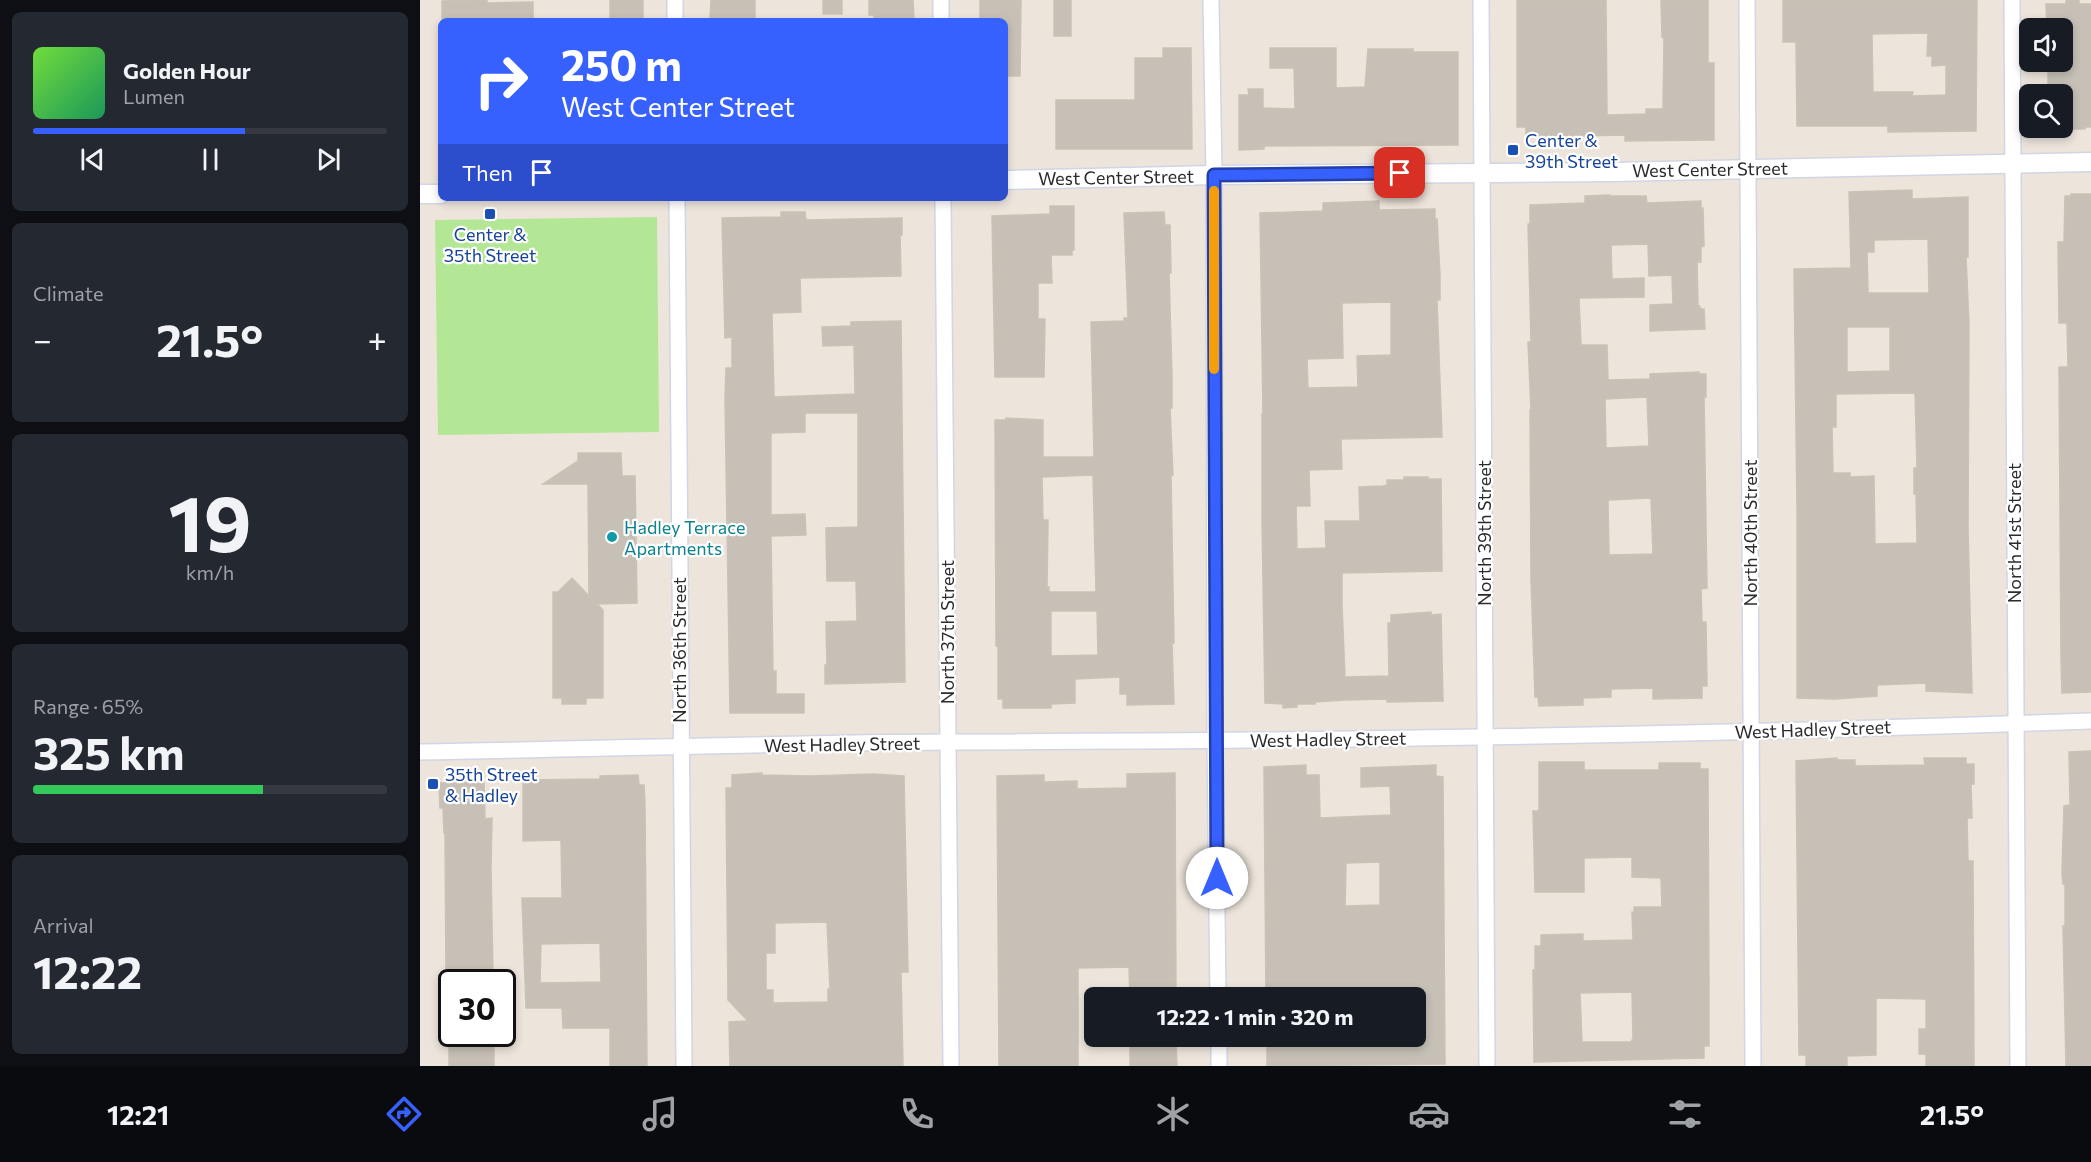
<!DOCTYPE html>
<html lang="en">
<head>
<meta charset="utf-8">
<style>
  :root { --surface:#171b24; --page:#242831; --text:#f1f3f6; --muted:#9ea1a6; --line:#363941; --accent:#3761ff }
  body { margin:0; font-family:Commissioner,sans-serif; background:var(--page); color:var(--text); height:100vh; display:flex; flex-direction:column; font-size:22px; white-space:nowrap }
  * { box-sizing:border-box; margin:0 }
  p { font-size:20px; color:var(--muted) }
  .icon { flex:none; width:33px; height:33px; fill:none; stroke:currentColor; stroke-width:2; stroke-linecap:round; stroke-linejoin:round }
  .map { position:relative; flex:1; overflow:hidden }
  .side { display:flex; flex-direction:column; gap:12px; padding:12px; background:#0d0f14; width:420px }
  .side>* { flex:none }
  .guide { position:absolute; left:18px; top:18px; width:570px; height:183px; border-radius:9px; box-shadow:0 3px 9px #0003; background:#3761ff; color:#fff; overflow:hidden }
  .buttons { position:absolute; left:1599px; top:18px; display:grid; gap:12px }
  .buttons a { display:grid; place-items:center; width:54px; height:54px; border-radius:9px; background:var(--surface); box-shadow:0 3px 9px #0003; font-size:30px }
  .speed { position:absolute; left:18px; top:969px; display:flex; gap:12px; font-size:30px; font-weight:700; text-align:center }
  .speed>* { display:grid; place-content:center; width:78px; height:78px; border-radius:50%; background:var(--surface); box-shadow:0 3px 9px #0003; line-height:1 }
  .speed .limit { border:3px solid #111; border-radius:9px; background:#fff; color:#111 }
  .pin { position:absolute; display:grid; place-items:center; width:51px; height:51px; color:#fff; margin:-26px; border-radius:12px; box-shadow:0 3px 9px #0006 }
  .me { position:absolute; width:66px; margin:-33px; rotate:0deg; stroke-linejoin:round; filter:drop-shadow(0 0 4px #0008) }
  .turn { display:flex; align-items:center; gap:21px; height:126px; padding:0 24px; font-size:27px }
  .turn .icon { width:78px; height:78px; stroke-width:2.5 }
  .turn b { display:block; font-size:42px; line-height:51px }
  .then { display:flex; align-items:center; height:57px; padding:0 24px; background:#0003; gap:12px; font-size:22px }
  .big { font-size:45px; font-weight:700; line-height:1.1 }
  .side .tile { flex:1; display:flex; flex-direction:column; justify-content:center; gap:9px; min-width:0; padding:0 21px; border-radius:9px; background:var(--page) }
  .side .dial { align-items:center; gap:0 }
  .dial b { font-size:78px; line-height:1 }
  .song { display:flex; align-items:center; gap:18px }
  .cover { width:72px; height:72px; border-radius:9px; background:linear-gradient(135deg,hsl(100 70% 55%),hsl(150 70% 35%)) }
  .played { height:6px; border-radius:3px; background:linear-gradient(90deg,var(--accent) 60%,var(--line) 60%) }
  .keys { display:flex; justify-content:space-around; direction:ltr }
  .heat { display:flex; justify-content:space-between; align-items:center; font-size:33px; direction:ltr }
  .charge { height:9px; border-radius:4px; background:linear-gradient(90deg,#34c759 65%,var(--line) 0) }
  .trip { position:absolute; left:664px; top:987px; width:342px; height:60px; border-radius:9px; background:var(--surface); box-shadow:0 3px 9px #0003; font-weight:700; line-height:60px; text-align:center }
  .menu { display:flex; height:96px; justify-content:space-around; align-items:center; background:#090b0e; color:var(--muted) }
  .menu .icon { width:42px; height:42px }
  .menu .current { color:var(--accent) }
  .menu b { font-size:27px; color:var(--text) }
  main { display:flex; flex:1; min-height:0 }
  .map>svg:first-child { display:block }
</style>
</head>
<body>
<main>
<section class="side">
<div class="tile">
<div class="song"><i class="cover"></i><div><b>Golden Hour</b><p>Lumen</p></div></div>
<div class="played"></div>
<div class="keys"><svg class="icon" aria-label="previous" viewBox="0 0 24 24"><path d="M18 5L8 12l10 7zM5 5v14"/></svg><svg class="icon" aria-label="pause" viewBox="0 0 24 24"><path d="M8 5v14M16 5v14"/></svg><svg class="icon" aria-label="next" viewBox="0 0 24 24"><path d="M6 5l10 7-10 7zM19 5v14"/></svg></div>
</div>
<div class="tile"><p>Climate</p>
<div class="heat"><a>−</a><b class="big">21.5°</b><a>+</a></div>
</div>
<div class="tile dial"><b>19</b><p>km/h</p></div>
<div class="tile"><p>Range · 65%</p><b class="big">325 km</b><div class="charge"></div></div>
<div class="tile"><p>Arrival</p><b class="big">12:22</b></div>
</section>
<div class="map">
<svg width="1671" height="1066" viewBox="0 0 1671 1066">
  <rect width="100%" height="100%" fill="#ede5dc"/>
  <polygon fill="#b3e795" points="237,217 239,432 18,435 15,220"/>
  <g fill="#c6c0b7" stroke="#c9c2b5" stroke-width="1.5" fill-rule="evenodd">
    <polygon points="67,0 67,3 113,2 113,21 22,21 22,1"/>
    <polygon points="190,0 223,0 223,19 190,20"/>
    <polygon points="291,0 335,0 335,19 290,19"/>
    <rect x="403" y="0" width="19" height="14"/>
    <polygon points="449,0 493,0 494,21 454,21 454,15 449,15"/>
    <polygon points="560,0 601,0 600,76 585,76 585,21 560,21"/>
    <rect x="634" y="0" width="17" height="36"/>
    <polygon points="1097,0 1186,0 1187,115 1226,114 1226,109 1243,109 1244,38 1242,37 1241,0 1288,0 1288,63 1294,63 1294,140 1205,141 1205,135 1106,137 1106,127 1097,127"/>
    <path d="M1363 0H1557L1556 131 1468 132V126H1377L1376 42H1363ZM1508 33 1507 56H1512V66L1526 65V95L1492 96 1493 92H1453L1452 34Z"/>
    <polygon points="1646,0 1659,0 1659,4 1671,4 1671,127 1665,127 1665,129 1642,129 1642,94 1628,94 1628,62 1642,62 1642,28 1627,28 1626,4 1646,4"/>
    <polygon points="743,48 771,48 772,149 636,149 636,100 715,100 715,58 743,58"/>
    <polygon points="850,48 916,48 916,88 945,87 948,49 993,49 993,52 1038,52 1038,145 844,146 844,149 819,150 819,95 829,95 828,89 843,89 843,108 875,109 874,68 850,68"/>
    <path d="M1492 190V199L1548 197V257H1546L1549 324 1548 527 1552 693 1506 691V683L1457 685V696L1415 699 1377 698V507L1374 269 1431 268 1429 192ZM1508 239 1509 293H1448L1447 252H1454V240ZM1427 327H1470V371L1427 372ZM1495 393 1497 468H1494V494H1496L1497 543 1455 544 1454 476 1430 477V473H1413L1412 427H1416V394Z"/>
    <polygon points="1651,194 1671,194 1671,692 1642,693 1641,660 1639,367 1648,367 1647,323 1639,323 1638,242 1644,242 1645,196 1651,196"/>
    <path d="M1190 195V196H1226L1227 203 1281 201V209L1283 208 1284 246 1281 247V262H1277L1278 306H1280V309H1284L1285 329 1230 331V305L1253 304 1252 275 1229 276 1228 244 1191 245 1192 279 1224 278V297L1159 298 1161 345H1187L1188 380 1230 379V374L1279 372V374H1286V397H1284L1287 588 1281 589 1282 622H1286L1287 686H1282V698L1233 699V688L1191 689V697L1163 698V705L1119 706 1118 697H1115L1111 579 1110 410H1111L1108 342H1111L1108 224H1110V205L1165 203V196ZM1227 397 1229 446 1186 448 1185 399ZM1231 498 1233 554 1189 555 1188 500Z"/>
    <path d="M959 201V210L1015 209V219H1017L1020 275V300H1017L1022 437 921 439 922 469 889 470 890 506H876L877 549 906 548 905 521H940L939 487 963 486 967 485V480H984V477H1008V479H1021L1022 571 922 573V605L925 677 969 676 968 623H971V615L1011 612V615L1021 614 1023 701 967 702V699L925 700 895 702V704H877V707L863 708V704L845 703 842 518V414H843L840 213 903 211V203ZM971 302V355L937 356 938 387 888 388 887 359 923 358 922 303Z"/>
    <polygon points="630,206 654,206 654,250 652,250 652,255 631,255 632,283 618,283 618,319 625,319 624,377 575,377 572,216 630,214"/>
    <polygon points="361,212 385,212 386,220 482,218 482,235 480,235 481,276 380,278 381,312 352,313 354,397 435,394 434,345 403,346 402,327 431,326 431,322 481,321 485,682 405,684 405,665 407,665 406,622 437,621 436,581 407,581 406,528 438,527 438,413 385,413 385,432 351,433 351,515 385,514 386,535 351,536 353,671 356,671 356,694 384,694 384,713 310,713 305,400 306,368 312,368 312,337 305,338 302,218 361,217"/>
    <path d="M744 212 745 225H750L751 273H749L752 375V408H750L753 475 751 476 754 643H752L754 704 707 705V694H700V677L655 679V703L631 704V708H583V699H578V646H576L575 420H586V418L623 420V457H674L671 322 704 321V318H708L704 213ZM673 475 676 591 675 592H629V587H627L628 520H623L622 477ZM631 611H677L678 655 631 656Z"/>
    <polygon points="158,453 201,453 202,476 215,476 217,603 177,604 183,610 183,698 166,698 166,704 142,704 142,698 133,698 133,592 138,592 152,578 169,596 168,484 123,484 158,461"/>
    <polygon points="1671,751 1671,1066 1646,1066 1643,926 1645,926 1645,884 1643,884 1642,873 1644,806 1650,805 1649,752"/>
    <polygon points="1417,758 1417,760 1435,760 1435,766 1505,765 1504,758 1546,758 1546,764 1554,764 1554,784 1551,784 1552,818 1547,818 1548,861 1553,861 1554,1066 1506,1066 1506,1054 1499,1054 1499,1029 1506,1029 1506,999 1456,998 1456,1055 1427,1056 1427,1066 1386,1066 1386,1055 1379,1055 1376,761"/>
    <path d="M1119 762H1164V770H1239V763H1280V769H1288L1289 991V1046H1284V1058L1114 1062 1113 970H1115V946H1121V935L1163 934V941L1213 940 1212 912H1214V907H1242L1241 878 1212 877V857L1164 858V892H1115L1113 811H1119ZM1212 992 1213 1038 1211 1042H1162L1160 993Z"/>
    <path d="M886 765V775H899L900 818 971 815 970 786 941 787V768L1016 765V776L1023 777 1025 1064 847 1066V1044L893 1043V1047L978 1046V1041L996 1040V996L846 998 844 767ZM960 862V905L925 906 926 863Z"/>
    <path d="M342 773V775L390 776 454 774 484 776 488 972H481L483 1066H310L309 1022 328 1021 308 1000 306 788H312V775ZM407 922 410 989H408V1002L353 1003V990H346V953H355V923Z"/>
    <polygon points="755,773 756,998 710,998 709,967 658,968 658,1066 579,1066 577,776 624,775 624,782 657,781 657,789 707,788 707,774"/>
    <path d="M218 775 219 785H224L225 804 227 1066H190V1028H143L142 1008H106L102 898H142L141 840 103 841V780L180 779V776ZM180 943 181 982 120 983 121 944Z"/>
    <polygon points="64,782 65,819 72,818 71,868 73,976 26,977 25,833 24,833 23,808 20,808 19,783"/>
    <rect x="29" y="1034" width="45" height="32"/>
    <polygon points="756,1045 757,1066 710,1066 710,1047"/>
  </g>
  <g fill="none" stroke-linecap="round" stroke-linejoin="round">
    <defs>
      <g id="minor">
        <polyline points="255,0 255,21"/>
        <polyline points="791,0 794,175 795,741 798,998"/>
        <polyline points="1061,0 1067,1066"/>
        <polyline points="1327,0 1333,1066"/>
        <polyline points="1592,0 1598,1066"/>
        <polyline points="521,21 521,0"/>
        <polyline points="257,198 264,1066"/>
        <polyline points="523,198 531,1066"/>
        <path d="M0 752C176 749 353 743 529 742 910 741 1291 735 1671 721"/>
        <polyline points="799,1036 799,1066"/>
      </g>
      <g id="tertiary">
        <polyline points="585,180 794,175 1194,172 1671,162"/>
        <polyline points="0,194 21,194"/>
      </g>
    </defs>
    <use href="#minor" stroke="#d1d5e4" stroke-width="18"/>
    <use href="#tertiary" stroke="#d1d5e4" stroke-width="21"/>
    <use href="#minor" stroke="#fff" stroke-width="15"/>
    <use href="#tertiary" stroke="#fff" stroke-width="18"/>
  </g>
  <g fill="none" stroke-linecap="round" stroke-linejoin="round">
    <defs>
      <polyline id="route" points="797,878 794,175 980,173"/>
    </defs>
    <use href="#route" stroke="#243fa6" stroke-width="15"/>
    <use href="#route" stroke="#3761ff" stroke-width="10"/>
    <polyline stroke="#f59e0b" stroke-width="10" points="794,191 794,369"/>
  </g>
  <g fill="#1a4fb4" stroke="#fff" stroke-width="2">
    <rect x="1087" y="144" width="12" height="12" rx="3"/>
    <rect x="64" y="208" width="12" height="12" rx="3"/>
    <rect x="7" y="778" width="12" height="12" rx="3"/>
  </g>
  <circle fill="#0f9aa8" stroke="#fff" stroke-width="2" cx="192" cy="537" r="6"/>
  <g text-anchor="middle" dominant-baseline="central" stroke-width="4.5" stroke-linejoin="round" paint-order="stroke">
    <g font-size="18" fill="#164399" stroke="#fff" text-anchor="start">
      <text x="1105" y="140">Center &amp;<tspan x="1105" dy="21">39th Street</tspan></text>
      <text x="70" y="234" text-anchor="middle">Center &amp;<tspan x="70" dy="21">35th Street</tspan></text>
      <text x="25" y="774">35th Street<tspan x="25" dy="21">&amp; Hadley</tspan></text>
    </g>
    <g font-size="18" fill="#2b2b2b" stroke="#fff">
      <text transform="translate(1290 169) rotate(-1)">West Center Street</text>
      <text transform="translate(696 177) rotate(-1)">West Center Street</text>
      <text transform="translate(1064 533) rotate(-90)">North 39th Street</text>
      <text transform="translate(1330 533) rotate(-90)">North 40th Street</text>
      <text transform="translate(1594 533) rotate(-90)">North 41st Street</text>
      <text transform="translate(527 632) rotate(-90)">North 37th Street</text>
      <text transform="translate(259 650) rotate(-90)">North 36th Street</text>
      <text transform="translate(1393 729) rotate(-2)">West Hadley Street</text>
      <text transform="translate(908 739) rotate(-1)">West Hadley Street</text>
      <text transform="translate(422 744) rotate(-1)">West Hadley Street</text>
    </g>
    <g font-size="18" fill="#0d838f" stroke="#fff" text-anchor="start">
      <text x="204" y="527">Hadley Terrace<tspan x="204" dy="21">Apartments</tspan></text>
    </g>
  </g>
</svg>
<div class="buttons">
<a><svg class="icon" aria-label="sound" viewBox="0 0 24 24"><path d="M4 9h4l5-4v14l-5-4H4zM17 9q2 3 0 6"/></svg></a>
<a><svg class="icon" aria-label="search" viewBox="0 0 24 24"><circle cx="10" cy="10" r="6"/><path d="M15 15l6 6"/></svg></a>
</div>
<div class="speed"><div class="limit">30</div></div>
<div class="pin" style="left:980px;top:173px;background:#d93025"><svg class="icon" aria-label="arrive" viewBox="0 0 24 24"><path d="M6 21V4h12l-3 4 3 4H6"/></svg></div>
<svg class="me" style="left:797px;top:878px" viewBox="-20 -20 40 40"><circle r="19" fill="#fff"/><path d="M0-13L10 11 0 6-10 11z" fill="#3761ff"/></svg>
<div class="trip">12:22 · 1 min · 320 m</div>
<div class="guide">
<div class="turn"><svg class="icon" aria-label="right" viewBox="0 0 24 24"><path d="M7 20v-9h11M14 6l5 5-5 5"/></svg><div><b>250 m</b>West Center Street</div></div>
<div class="then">Then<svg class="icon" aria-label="arrive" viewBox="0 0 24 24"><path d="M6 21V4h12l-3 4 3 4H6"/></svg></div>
</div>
</div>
</main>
<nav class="menu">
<b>12:21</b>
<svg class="icon current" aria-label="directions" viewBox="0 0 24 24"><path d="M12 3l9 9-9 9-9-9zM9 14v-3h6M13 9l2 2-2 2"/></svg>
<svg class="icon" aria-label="music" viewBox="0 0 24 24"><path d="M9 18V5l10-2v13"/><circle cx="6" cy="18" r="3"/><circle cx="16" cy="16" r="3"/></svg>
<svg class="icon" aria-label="phone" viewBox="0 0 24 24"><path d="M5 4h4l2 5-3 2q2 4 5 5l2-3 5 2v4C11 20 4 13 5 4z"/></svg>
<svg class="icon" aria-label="climate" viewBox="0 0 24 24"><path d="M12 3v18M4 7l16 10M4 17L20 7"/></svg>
<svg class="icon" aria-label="car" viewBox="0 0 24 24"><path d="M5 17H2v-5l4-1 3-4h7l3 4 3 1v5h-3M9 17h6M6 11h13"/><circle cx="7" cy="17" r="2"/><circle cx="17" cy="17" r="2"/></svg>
<svg class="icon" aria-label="filters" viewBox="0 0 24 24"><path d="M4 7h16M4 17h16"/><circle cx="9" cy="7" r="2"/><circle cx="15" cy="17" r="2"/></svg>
<b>21.5°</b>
</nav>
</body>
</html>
